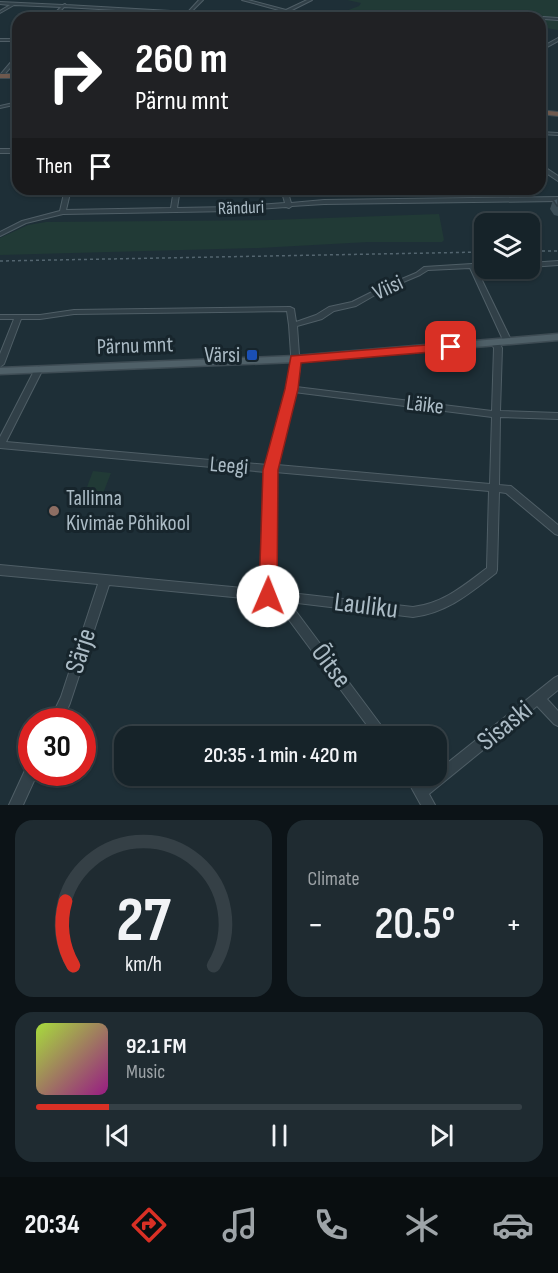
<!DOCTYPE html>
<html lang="en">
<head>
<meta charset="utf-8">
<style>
  :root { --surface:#162329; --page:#1f2b31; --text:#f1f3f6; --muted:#9ea4a8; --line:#354046; --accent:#d93025 }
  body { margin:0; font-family:"Sofia Sans Condensed",sans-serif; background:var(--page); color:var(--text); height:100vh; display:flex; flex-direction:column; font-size:22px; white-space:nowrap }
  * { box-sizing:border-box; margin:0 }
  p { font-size:20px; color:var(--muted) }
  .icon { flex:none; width:33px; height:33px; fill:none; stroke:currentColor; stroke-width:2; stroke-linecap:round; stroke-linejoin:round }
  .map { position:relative; height:805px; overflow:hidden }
  .drawer { display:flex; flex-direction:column; gap:15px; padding:15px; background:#0c1317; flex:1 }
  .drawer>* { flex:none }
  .guide { position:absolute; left:12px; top:12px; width:534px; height:183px; border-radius:18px; box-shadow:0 2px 4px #0004,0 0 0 2px var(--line); background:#202124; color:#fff; overflow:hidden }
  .tools { position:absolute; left:474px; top:213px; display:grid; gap:12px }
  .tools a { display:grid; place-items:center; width:66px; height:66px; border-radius:12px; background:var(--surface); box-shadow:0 2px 4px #0004,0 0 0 2px var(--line); font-size:30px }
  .speed { position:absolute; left:18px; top:708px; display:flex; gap:12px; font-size:30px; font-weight:700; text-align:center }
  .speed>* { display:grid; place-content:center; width:78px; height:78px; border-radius:50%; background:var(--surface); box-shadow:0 2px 4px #0004,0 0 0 2px var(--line); line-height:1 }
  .speed .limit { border:9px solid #d22; background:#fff; color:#111 }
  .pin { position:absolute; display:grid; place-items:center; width:51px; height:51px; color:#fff; margin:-26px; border-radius:12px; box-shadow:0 3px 9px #0006 }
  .me { position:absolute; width:66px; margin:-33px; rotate:1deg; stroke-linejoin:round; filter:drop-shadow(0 0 4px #0008) }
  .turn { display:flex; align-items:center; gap:21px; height:126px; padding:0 24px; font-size:27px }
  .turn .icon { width:78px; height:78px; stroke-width:2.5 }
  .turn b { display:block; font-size:42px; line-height:51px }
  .then { display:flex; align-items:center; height:57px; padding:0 24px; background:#0003; gap:12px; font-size:22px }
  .big { font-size:45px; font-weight:600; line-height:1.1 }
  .drawer .widget { flex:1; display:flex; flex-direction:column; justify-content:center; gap:9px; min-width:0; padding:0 21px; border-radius:18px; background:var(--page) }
  .drawer .dial { align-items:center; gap:0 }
  .dial svg { height:156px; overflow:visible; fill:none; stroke:var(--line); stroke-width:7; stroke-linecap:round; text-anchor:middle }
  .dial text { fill:var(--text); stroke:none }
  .song { display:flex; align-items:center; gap:18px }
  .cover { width:72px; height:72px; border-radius:9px; background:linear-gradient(135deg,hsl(80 70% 55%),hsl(310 70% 35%)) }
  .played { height:6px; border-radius:3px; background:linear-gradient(90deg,var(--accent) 15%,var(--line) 15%) }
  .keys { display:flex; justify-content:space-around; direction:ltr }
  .heat { display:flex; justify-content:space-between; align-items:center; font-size:33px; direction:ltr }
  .drawer .tiles { flex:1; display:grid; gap:15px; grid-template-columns:1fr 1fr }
  .widget:last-child { grid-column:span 2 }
  .trip { position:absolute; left:114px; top:726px; width:333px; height:60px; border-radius:18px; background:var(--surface); box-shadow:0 2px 4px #0004,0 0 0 2px var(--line); font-weight:600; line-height:60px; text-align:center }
  .menu { display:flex; height:96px; justify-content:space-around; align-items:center; background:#090e10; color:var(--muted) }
  .menu .icon { width:42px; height:42px }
  .menu .current { color:var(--accent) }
  .menu b { font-size:27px; color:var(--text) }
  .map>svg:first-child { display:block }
</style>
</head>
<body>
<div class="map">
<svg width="558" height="805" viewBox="0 0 558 805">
  <rect width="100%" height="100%" fill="#1e2f37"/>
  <g fill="#213a36">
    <polygon points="347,0 558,0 558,30 540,27 540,18 355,18 342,15 343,12 359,6 361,3"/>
    <polygon points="439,214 444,240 442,242 368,242 259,248 0,255 0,238 28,225 46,222 271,220"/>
    <polygon points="93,471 111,473 102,496 84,495"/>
  </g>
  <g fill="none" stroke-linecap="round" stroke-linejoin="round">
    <defs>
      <g id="minor">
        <polygon points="199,0 203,0 187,16 185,15 186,14 64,7 54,18 50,18 61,7 14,5 0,13 0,11 10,5 0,4 0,2 63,5 65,4 66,5 188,12"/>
        <polygon points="242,0 248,0 286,10 307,0 312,0 290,11 314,18 308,18"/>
        <polygon points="243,14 273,17 275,18 244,16 235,18"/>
        <polygon points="543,17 558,18 558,20 544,19"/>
        <polygon points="558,38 558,41 540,51 540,48"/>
        <rect x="0" y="39" width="18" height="2"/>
        <polygon points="17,55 18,55 18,59 2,77 0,77 0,75"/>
        <polygon points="18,102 18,104 0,108 0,106"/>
        <polygon points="540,132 558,133 558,135 540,134"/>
        <rect x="0" y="149" width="18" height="4"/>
        <polygon points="540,164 558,176 558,181 540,169"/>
        <polygon points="65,189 71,189 66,210 171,208 174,189 180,189 177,208 232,207 285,203 281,189 287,189 291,203 324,200 558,197 558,201 324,204 292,206 289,208 286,207 232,211 63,214 26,223 0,236 0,232 22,221 60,211"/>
        <polygon points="558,261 558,265 530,267 530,263"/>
        <path d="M472 264H484V268H476L512 342 511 344H508L504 342 470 268 428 270 420 275 382 291 356 306 334 311 322 319 297 326 300 369 296 387 492 411 494 348 491 343 495 341H498L502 348 500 411 558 413V419L500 417 499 485 511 486 558 525V535L555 534 506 493 499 492 497 570 496 573C470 593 447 613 413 617L289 602 386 732 388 736H375L275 601 109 585 70 703 62 722H49L61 697 98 584 0 575V565L263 590 266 472 0 448V437L35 369 39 366 43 369 6 442 268 465 292 369 289 325 287 311 74 314 40 319H21L4 364 0 367V354L14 319H0V315H40L74 310 290 307 294 309 296 322 316 315 329 307 352 302 378 289 416 273 424 267ZM294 392 492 417 490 484 277 465ZM275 472 489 491 487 568C463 586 444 603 413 607L273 591Z"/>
        <polygon points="558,676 558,690 547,699 558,711 558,726 554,724 537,706 429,794 435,805 421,805 405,776 418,776 423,783 432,776 436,776 436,772 554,678"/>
        <polygon points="32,765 32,772 38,772 23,805 9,805 27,766"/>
      </g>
      <polygon id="major" points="558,334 558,340 295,362 0,374 0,368 295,356"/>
      <g id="highway">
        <rect x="0" y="74" width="18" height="4"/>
        <polygon points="540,110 558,112 558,116 540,114"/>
      </g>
    </defs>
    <use href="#minor" stroke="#4f5e66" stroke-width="2"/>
    <use href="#major" stroke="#3e4c54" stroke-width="3"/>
    <use href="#highway" stroke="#3c4b52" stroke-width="2"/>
    <use href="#minor" fill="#314048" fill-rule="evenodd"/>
    <use href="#major" fill="#4f6068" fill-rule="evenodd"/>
    <use href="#highway" fill="#6e594e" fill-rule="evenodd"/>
    <g stroke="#53656f" stroke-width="1.5" stroke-dasharray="3 3" stroke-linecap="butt">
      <polyline points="530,251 558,251"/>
      <polyline points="0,261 484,252"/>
    </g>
  </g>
  <polygon fill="#3b4d56" points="558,198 558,216 554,215 550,209 553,200"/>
  <polygon fill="#455964" stroke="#303e46" stroke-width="1.5" points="558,198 558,206 557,206 553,200"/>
  <polygon fill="#d93025" stroke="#8d1f18" stroke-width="1.5" points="451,343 457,347 455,350 301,363 298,389 278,470 277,596 274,601 268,604 262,601 259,596 263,470 285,389 291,356"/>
  <rect fill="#1a4fb4" stroke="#17252c" stroke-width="2" x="246" y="349" width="12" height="12" rx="3"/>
  <circle fill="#8d6e63" stroke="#17252c" stroke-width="2" cx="54" cy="511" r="6"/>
  <g text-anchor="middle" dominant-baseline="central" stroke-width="6" stroke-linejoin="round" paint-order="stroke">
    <g font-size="18" fill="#abbbc5" stroke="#17252c">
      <text transform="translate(241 208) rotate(-2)">Ränduri</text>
    </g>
    <g font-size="22" fill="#abbbc5" stroke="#17252c">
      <text transform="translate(388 288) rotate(-25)">Viisi</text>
      <text transform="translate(135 346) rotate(-2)">Pärnu mnt</text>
      <text transform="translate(425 405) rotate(7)">Läike</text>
      <text transform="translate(229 466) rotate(5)">Leegi</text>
    </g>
    <g font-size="22" fill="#abbbc5" stroke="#17252c" text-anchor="end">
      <text x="240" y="355">Värsi</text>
      <text x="66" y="498" text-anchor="start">Tallinna<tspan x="66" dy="25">Kivimäe Põhikool</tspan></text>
    </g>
    <g font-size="27" fill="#abbbc5" stroke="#17252c">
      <text transform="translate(366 606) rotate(7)">Lauliku</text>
      <text transform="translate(81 651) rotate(-72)">Särje</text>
      <text transform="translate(331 666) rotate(53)">Õitse</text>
      <text transform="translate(505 726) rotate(-39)">Sisaski</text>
    </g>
  </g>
</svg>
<div class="tools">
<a><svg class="icon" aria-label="layers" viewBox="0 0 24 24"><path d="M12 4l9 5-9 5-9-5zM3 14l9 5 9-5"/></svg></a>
</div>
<div class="speed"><div class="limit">30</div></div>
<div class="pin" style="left:451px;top:347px;background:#d93025"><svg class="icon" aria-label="arrive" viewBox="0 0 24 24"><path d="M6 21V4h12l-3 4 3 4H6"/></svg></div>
<svg class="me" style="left:268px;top:596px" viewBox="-20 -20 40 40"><circle r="19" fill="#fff"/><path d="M0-13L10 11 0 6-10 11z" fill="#d93025"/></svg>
<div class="trip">20:35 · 1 min · 420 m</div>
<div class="guide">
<div class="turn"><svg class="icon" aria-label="right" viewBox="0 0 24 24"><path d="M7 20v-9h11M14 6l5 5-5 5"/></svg><div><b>260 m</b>Pärnu mnt</div></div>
<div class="then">Then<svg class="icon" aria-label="arrive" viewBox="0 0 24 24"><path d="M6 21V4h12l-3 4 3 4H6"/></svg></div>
</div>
</div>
<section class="drawer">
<div class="tiles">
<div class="widget dial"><svg viewBox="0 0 100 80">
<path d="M14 69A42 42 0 1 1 86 69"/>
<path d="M14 69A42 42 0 0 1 10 36" stroke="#d93025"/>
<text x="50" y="56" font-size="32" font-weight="700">27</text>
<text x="50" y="72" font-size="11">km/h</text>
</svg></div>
<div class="widget"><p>Climate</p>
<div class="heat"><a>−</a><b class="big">20.5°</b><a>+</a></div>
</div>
<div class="widget">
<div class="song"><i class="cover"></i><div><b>92.1 FM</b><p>Music</p></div></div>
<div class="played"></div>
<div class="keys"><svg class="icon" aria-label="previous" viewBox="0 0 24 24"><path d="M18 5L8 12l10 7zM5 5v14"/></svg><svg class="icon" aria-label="pause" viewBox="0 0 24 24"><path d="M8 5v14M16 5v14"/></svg><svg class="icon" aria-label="next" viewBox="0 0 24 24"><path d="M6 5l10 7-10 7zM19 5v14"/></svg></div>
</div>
</div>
</section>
<nav class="menu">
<b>20:34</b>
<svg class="icon current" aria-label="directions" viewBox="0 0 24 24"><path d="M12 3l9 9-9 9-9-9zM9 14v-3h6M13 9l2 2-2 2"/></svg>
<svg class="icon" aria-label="music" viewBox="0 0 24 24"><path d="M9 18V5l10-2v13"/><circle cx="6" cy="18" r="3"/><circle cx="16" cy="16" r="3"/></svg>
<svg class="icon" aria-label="phone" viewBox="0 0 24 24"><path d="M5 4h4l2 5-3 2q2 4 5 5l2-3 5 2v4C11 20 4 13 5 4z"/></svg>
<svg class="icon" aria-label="climate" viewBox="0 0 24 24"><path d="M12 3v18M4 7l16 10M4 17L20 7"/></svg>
<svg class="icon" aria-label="car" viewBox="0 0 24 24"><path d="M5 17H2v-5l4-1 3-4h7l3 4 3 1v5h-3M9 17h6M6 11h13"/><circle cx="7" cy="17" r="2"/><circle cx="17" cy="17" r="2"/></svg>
</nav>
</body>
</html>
